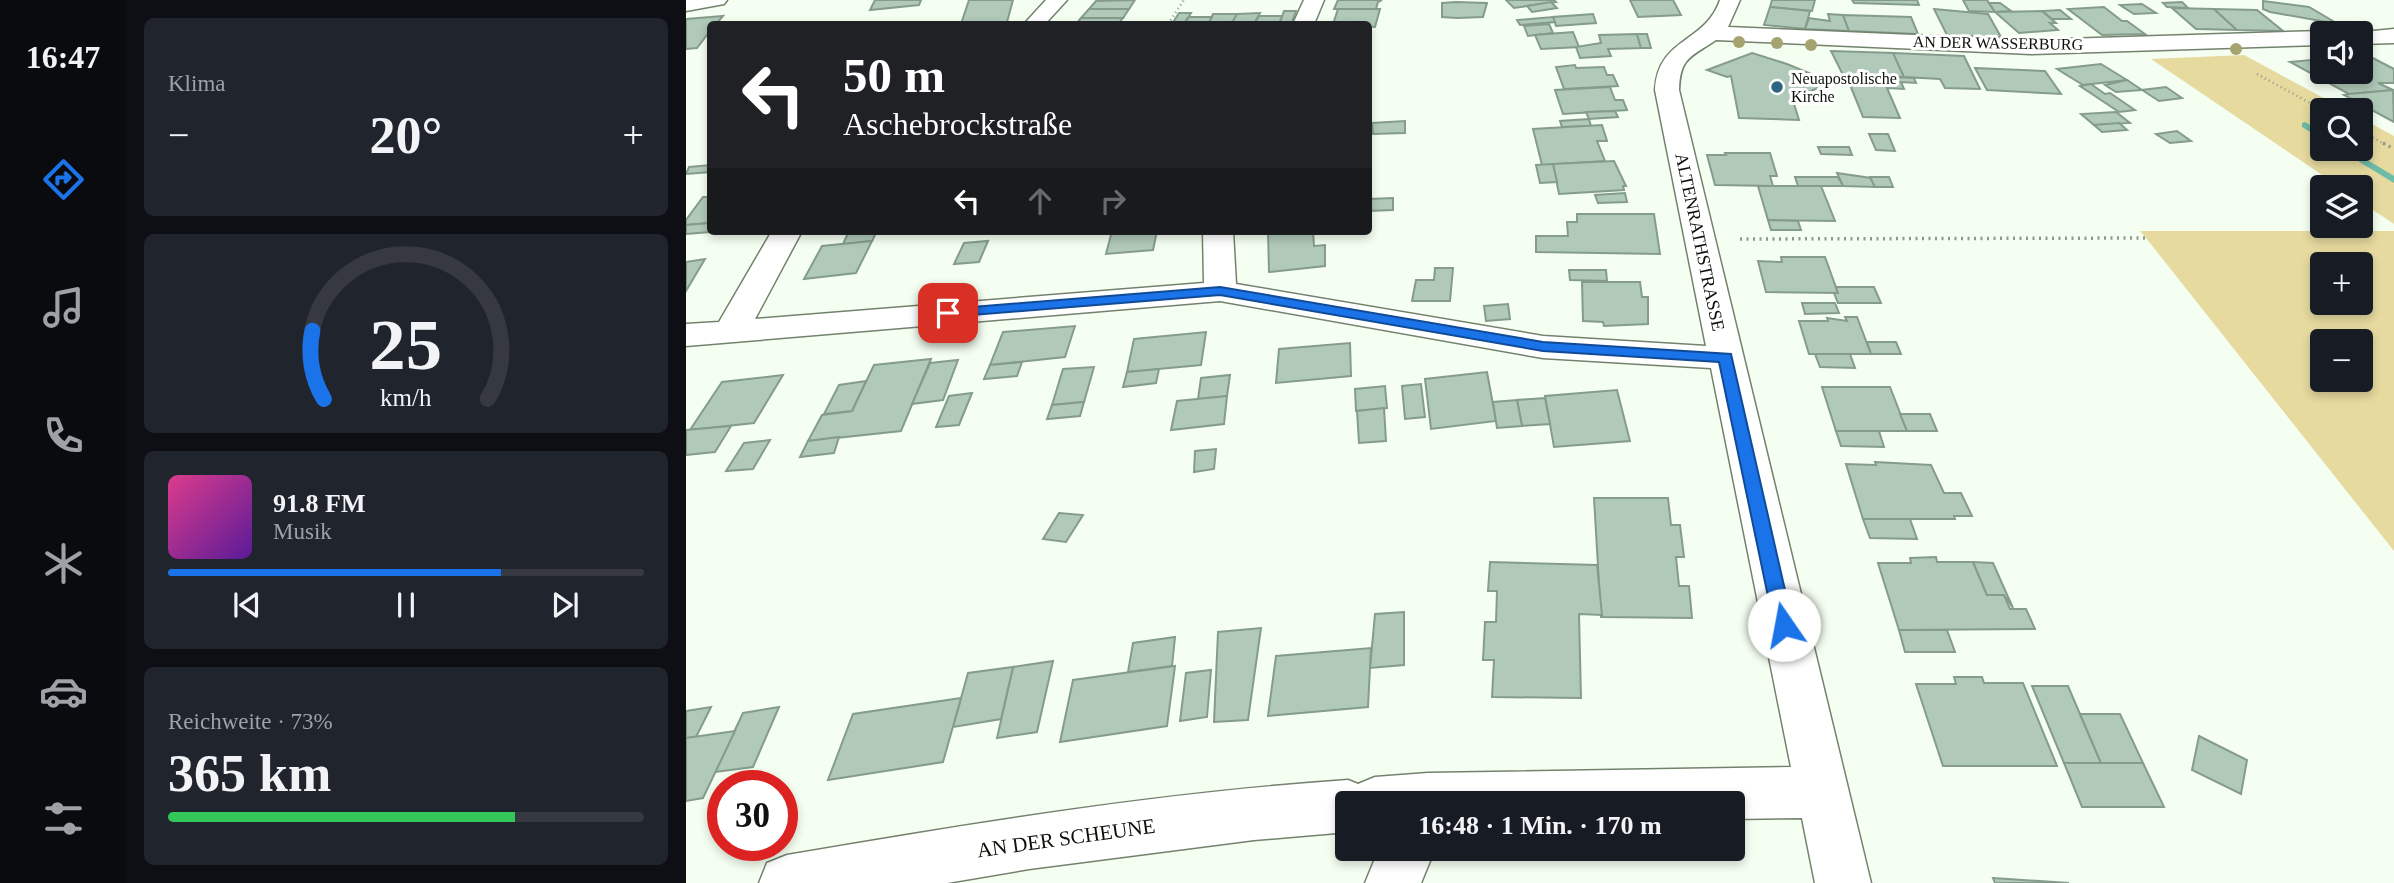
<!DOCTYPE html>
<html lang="de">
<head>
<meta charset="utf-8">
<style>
  :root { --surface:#171b24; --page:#20242c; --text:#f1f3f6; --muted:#9ea1a6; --line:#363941; --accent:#1a73e8 }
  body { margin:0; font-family:Georgia,serif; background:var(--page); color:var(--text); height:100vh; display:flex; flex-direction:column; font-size:26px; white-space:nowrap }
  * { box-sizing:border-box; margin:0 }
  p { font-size:23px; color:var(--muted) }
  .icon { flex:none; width:38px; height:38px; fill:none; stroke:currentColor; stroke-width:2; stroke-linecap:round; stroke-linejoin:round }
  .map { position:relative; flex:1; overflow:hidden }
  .details { display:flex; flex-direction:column; gap:18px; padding:18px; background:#0d0f14; width:560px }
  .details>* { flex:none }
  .guide { position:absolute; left:21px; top:21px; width:665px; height:214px; border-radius:7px; box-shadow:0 4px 10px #0003; background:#202124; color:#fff; overflow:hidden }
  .buttons { position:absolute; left:1624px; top:21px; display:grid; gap:14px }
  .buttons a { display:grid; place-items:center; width:63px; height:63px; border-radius:7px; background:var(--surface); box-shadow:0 4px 10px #0003; font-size:35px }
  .speed { position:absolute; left:21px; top:770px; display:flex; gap:14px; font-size:35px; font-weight:700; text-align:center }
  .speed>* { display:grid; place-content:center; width:91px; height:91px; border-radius:50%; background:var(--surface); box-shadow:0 4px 10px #0003; line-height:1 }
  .speed .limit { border:10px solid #d22; background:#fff; color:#111 }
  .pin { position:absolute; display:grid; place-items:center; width:60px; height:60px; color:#fff; margin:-30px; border-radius:14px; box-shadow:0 4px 10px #0006 }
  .me { position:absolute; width:77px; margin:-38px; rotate:348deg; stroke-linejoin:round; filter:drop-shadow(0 0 5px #0008) }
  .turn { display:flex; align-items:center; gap:24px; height:147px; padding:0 21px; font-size:32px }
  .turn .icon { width:91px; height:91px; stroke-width:2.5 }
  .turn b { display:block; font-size:49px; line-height:60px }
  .lanes { display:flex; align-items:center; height:66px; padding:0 21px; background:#0003; justify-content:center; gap:35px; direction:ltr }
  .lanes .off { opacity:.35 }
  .big { font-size:52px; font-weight:700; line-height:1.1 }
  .details .tile { flex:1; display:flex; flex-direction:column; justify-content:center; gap:10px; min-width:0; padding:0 24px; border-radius:10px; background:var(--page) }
  .details .dial { align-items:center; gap:0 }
  .dial svg { height:182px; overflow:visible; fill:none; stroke:var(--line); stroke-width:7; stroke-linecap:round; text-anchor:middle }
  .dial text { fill:var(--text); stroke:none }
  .song { display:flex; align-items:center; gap:21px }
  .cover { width:84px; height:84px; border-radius:10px; background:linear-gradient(135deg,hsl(330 70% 55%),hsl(270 70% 35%)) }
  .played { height:7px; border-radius:4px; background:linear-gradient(90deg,var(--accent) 70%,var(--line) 70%) }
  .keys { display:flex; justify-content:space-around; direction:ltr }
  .heat { display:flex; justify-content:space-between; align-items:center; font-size:38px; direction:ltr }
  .charge { height:10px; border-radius:5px; background:linear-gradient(90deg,#34c759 73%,var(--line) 0) }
  .trip { position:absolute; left:649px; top:791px; width:410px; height:70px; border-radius:7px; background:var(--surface); box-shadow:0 4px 10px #0003; font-weight:700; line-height:70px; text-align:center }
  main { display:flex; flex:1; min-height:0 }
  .menu { display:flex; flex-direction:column; width:126px; justify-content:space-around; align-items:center; background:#090b0e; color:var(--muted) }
  .menu .icon { width:49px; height:49px }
  .menu .current { color:var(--accent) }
  .menu b { font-size:32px; color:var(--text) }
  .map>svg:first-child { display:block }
</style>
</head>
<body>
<main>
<nav class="menu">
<b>16:47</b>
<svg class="icon current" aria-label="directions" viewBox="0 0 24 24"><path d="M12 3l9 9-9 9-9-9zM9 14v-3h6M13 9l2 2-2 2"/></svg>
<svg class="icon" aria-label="music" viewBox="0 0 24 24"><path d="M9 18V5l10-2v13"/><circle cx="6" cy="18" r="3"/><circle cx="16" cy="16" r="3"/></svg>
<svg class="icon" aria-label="phone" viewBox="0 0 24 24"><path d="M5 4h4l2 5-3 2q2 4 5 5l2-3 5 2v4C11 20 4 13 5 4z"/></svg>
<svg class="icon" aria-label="climate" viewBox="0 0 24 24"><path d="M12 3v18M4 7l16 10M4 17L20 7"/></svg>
<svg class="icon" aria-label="car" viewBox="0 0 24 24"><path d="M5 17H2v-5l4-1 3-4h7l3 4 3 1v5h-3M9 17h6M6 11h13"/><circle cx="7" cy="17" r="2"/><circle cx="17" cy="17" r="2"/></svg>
<svg class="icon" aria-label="filters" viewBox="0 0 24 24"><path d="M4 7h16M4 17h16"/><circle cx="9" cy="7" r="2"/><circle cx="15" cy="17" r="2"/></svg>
</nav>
<section class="details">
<div class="tile"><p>Klima</p>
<div class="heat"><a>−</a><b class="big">20°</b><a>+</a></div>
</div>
<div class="tile dial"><svg viewBox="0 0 100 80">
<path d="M14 69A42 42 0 1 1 86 69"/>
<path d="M14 69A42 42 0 0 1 9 39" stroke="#1a73e8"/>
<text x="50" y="56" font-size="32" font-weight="700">25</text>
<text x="50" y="72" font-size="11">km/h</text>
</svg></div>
<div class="tile">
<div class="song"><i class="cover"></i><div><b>91.8 FM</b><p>Musik</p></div></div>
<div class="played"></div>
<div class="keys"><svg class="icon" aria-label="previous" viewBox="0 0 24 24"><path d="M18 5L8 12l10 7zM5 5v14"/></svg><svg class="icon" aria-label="pause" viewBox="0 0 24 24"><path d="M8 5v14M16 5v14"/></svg><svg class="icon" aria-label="next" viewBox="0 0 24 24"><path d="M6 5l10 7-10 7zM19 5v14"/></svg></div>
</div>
<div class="tile"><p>Reichweite · 73%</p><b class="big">365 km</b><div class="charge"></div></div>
</section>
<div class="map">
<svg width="1708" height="883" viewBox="0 0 1708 883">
  <rect width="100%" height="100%" fill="#f5fff1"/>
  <g fill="#e6da9f" fill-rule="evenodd">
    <polygon points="1558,55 1660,110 1636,110 1636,149 1675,149 1675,118 1708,136 1708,224 1675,202 1675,187 1654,187 1465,59"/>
    <path d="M1454 231H1708V551L1460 238ZM1636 264H1675V303H1636ZM1636 341H1675V380H1636Z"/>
  </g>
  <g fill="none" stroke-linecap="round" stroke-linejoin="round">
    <g fill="#6dbca7" fill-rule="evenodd">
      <polygon points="1619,122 1636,132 1636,139 1616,127 1616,123"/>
      <polygon points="1652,149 1663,149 1708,176 1708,183"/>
    </g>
  </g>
  <g fill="#b0c9b8" stroke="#859c8c" stroke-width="2">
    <polygon points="189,0 235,0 233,5 184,10"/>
    <polygon points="283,0 327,0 321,22 275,24"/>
    <polygon points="449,0 443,9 403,9 410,1"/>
    <polygon points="652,0 696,0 692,2 690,9 648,9"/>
    <polygon points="820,0 868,0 870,2 828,8"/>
    <polygon points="944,0 987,0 995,15 952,17"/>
    <polygon points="1086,0 1129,0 1126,11 1084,7"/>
    <polygon points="1166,0 1231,0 1233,5 1168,3"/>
    <polygon points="1277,0 1301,0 1309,12 1283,11"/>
    <polygon points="1577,1 1623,7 1652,24 1584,12 1577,9"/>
    <polygon points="865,2 871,8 846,12 841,6"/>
    <polygon points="1496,2 1502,8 1481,7 1477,3"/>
    <polygon points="756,3 770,2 801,3 797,17 771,18 756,17"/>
    <polygon points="1303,3 1314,3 1325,11 1309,12"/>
    <polygon points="1456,4 1470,13 1448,14 1434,5"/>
    <polygon points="1084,7 1124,11 1119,29 1078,25"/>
    <polygon points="1418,7 1436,21 1441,21 1459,34 1416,35 1382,9"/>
    <polygon points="1486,8 1528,9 1551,30 1510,29"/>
    <polygon points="403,9 443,9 437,18 395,18"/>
    <polygon points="652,9 694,9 689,27 647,24"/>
    <polygon points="1248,9 1302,14 1315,37 1261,35"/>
    <polygon points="1528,9 1571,10 1597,31 1551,30"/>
    <polygon points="1374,10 1385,19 1366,19 1356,11"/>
    <polygon points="598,11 610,11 606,22 594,22"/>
    <polygon points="1356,11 1370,23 1364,23 1372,30 1333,33 1309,12"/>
    <polygon points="493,13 505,13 498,24 486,24"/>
    <polygon points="574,13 568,24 545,24 551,14"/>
    <polygon points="527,14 551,14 545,24 522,24"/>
    <polygon points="907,14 910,23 870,26 867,17"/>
    <polygon points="1142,14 1157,15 1163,31 1119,29 1123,18 1144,21"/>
    <polygon points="1157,15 1225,17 1232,34 1163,31"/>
    <polygon points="37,16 30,24 24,24 24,31 11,48 0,49 0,19"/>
    <polygon points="573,16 596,16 593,24 568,24"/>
    <polygon points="503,17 526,17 522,24 498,24"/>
    <polygon points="867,17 869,22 834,25 831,20"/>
    <polygon points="395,18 437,18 432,24 390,24"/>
    <polygon points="863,24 867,33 842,36 838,26"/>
    <polygon points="887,32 893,47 855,49 849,35"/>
    <polygon points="951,34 955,48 922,49 925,56 894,58 890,47 915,43 913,35"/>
    <polygon points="951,34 961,34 965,48 955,48"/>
    <polygon points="1145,51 1208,53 1218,77 1157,75"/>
    <polygon points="1066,53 1101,64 1145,82 1123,92 1104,91 1113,120 1053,118 1045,76 1041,77 1021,70"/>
    <polygon points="1207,53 1278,56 1294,89 1259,88 1254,79 1218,77"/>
    <polygon points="1679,54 1708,69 1708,83 1692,83 1707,90 1663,94 1604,62 1636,59 1636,72 1675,72 1675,55"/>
    <polygon points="1415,64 1441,80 1397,85 1371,69"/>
    <polygon points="889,65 890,68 918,67 921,75 927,75 932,86 878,89 870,67"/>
    <polygon points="1289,68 1359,71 1375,94 1301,90"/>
    <polygon points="1160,75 1228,78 1230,83 1215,82 1218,89 1201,88 1214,118 1177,117"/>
    <polygon points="1441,80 1456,90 1430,92 1419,85"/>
    <polygon points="1405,84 1419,94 1424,93 1449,110 1433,112 1394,86"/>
    <polygon points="924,87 929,100 937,100 941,110 877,114 869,90"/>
    <polygon points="1480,87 1496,98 1473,101 1456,90"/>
    <polygon points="1707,90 1708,122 1658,95 1663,94"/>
    <polygon points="929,111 932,117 903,119 900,112"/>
    <polygon points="1430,112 1444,123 1408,125 1395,114"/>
    <polygon points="903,119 905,126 876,127 874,121"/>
    <polygon points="719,121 719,133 687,134 686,123"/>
    <polygon points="1433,123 1441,130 1416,132 1408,125"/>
    <polygon points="916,125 921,141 911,141 919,161 856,165 847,129"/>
    <polygon points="1491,131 1505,141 1484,143 1470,134"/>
    <polygon points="1183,134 1202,134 1209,151 1190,150"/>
    <polygon points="1132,147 1163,147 1166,155 1135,154"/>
    <polygon points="1039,153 1084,153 1091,176 1084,176 1087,186 1029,185 1021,155 1040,155"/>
    <polygon points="928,161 940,186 937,186 938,190 873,194 867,164"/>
    <polygon points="867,164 871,182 854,183 850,165"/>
    <polygon points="24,165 24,172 0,174 3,167"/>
    <polygon points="1151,173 1185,178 1189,187 1157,186"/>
    <polygon points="1109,177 1152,177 1157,186 1112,186"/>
    <polygon points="1184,177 1203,177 1207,187 1189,187"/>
    <polygon points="1072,186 1135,186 1149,221 1082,220"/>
    <polygon points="939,193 941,202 912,203 909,195"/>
    <polygon points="17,197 24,197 24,223 0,225 0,220"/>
    <polygon points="707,198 707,210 682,211 682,199"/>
    <polygon points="891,214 968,214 974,254 850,252 850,236 882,236 881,222 891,222"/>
    <polygon points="1082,220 1112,221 1115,230 1085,230"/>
    <polygon points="24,223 24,232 0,234 0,225"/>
    <polygon points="163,231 191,231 186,241 157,244"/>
    <polygon points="426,231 471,231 467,250 420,254"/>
    <polygon points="582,231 627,231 628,246 639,245 639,266 583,272"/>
    <polygon points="186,241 170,273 118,279 136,246"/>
    <polygon points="302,241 293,262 268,264 278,243"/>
    <polygon points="1095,257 1139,257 1152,293 1080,292 1072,261 1096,262"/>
    <polygon points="19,259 0,291 0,262"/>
    <polygon points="749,268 767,268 764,301 726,301 730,280 748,280"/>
    <polygon points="883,270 920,270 921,281 884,280"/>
    <polygon points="896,282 954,282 956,297 962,297 962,324 918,326 917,322 897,321"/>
    <polygon points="1150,287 1188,287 1195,303 1152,303 1148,293 1152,293"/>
    <polygon points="1116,303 1149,303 1153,313 1119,314"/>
    <polygon points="822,304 824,319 800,321 798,306"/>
    <polygon points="1159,317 1171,317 1185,354 1123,354 1113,321 1142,321 1141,318 1161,321"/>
    <polygon points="389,326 379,357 304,365 317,332"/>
    <polygon points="520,332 515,365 441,372 448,339"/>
    <polygon points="1181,342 1210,342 1215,354 1185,354"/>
    <polygon points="664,343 665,376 590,383 593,349"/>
    <polygon points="1129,354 1164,354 1169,368 1134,367"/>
    <polygon points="245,359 215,431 122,441 136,415 166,411 188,365"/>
    <polygon points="272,360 257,400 226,404 244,363"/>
    <polygon points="336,362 331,376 298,379 304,365"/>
    <polygon points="408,367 398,402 366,405 377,369"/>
    <polygon points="473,369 470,383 437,387 441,372"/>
    <polygon points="801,372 810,421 745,429 739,379"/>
    <polygon points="97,375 68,423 4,430 36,382"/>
    <polygon points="544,375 541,396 512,399 515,378"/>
    <polygon points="180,381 166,411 138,414 153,385"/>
    <polygon points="735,384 739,417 719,419 716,386"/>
    <polygon points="699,386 701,408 670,411 669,389"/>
    <polygon points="1136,387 1204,387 1221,431 1150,431"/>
    <polygon points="931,390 944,441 868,447 859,396"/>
    <polygon points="286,393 273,425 250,427 263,396"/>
    <polygon points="541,396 538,424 485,430 491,401"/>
    <polygon points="859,398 864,424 836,426 831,400"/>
    <polygon points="831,400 836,426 811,428 807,402"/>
    <polygon points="398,402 394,416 361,419 366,405"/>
    <polygon points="698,408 700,441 673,443 671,411"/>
    <polygon points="1214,414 1244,414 1251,431 1221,431"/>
    <polygon points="45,426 29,452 0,455 0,430"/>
    <polygon points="1150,431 1193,431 1198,447 1155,446"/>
    <polygon points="153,437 148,453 114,457 122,441"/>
    <polygon points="84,440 67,469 40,471 58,443"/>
    <polygon points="530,449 528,469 508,472 509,451"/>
    <polygon points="1189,462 1245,465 1258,493 1275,493 1286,516 1268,516 1269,519 1177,519 1160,464 1190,465"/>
    <polygon points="908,498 982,498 985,525 994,525 998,557 990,557 993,586 1003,586 1006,618 915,617"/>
    <polygon points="373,513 397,515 380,542 357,539"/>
    <polygon points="1177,519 1224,519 1231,539 1184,538"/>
    <polygon points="1250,557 1251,562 1287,562 1301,595 1318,595 1324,609 1340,609 1349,629 1213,630 1192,563 1225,563 1224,558"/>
    <polygon points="804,562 911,565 916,615 893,614 895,698 806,697 808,660 797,660 799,622 810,622 811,591 802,591"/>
    <polygon points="1287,562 1307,563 1327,608 1318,595 1301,595"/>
    <polygon points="718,612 718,665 684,668 689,614"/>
    <polygon points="575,628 562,720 528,722 532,632"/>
    <polygon points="1213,630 1261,630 1269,652 1219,652"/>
    <polygon points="489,637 486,666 442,672 447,643"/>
    <polygon points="685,648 682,707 582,716 590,656"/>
    <polygon points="367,661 351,732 311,738 327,667"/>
    <polygon points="489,666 481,726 374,742 387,680"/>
    <polygon points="327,667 315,719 267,727 282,673"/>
    <polygon points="525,670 521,717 494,721 500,673"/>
    <polygon points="1268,677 1296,677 1298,683 1337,683 1371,766 1257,766 1230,684 1270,684"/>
    <polygon points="1346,686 1382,686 1415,763 1378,763"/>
    <polygon points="275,698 257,762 142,780 167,714"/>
    <polygon points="25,707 10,737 0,738 0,711"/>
    <polygon points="93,707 67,767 29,772 57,713"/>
    <polygon points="1394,714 1434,714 1457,763 1415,763"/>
    <polygon points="49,731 17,798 0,801 0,738"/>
    <polygon points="1513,736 1561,760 1555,794 1506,770"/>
    <polygon points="1378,763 1457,763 1478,807 1396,807"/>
    <polygon points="1307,878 1383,883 1309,883"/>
  </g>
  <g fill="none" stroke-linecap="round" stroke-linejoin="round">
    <defs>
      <g id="minor">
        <polygon points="0,0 41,0 38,4 0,11"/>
        <polygon points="360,0 381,0 359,24 338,24"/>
        <polygon points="618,0 638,0 628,24 607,24"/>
        <path d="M1034 0H1054L1042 27 1345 40 1636 31 1643 33H1636V45L1345 54 1030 40C1005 57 994 57 993 90L1185 883H1129L1116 818 1046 819V803H662V832L568 840 343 869 261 883H73L81 863 101 855C287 823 473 793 662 780L672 784 689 777 742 773 1105 767 1025 368 857 358 534 301 0 346V324L33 322 86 231H116L69 319 518 283 517 231H547L550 284 857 336 1020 346 969 90C972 37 1019 44 1034 0Z"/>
        <polygon points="1708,29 1708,43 1675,44 1675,33 1667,33"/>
        <polygon points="693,849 749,849 735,883 679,883"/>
      </g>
    </defs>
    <use href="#minor" stroke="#73826d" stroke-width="3"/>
    <g stroke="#90988d" stroke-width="2.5" stroke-dasharray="1 3.5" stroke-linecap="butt">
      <polyline points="482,24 498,0"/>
      <polyline points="1571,74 1637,110"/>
      <polyline points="1675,131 1700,145"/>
    </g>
    <g stroke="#90988d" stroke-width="3.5" stroke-dasharray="2 4.5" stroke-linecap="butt">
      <polyline points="1697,143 1708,149"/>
      <polyline points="1054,239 1460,238"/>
    </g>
    <use href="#minor" fill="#fff" fill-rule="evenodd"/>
  </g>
  <g fill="#a5a370">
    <circle cx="1053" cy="42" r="6"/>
    <circle cx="1091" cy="43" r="6"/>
    <circle cx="1125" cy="45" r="6"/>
    <circle cx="1550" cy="49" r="6"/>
  </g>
  <polygon fill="#1a73e8" stroke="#114b97" stroke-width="2" points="534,287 857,342 1045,354 1107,625 1105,631 1091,631 1088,625 1033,362 857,351 534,295 262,317 255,313 262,309"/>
  <circle fill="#2e6580" stroke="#fff" stroke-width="2.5" cx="1091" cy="87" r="7"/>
  <g text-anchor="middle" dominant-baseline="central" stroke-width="6" stroke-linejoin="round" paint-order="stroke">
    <g font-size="16" fill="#0c1109" stroke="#fff">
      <text transform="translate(1312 43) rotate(1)">AN DER WASSERBURG</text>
    </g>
    <g font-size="16" fill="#0c1109" stroke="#fff" text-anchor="start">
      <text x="1105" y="78">Neuapostolische<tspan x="1105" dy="18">Kirche</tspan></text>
    </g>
    <g font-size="18" fill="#0c1109" stroke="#fff">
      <text transform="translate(1014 242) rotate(78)">ALTENRATHSTRASSE</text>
    </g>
    <g font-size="21" fill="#0c1109" stroke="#fff">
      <text transform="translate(380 838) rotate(-8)">AN DER SCHEUNE</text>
    </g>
  </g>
</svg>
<div class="buttons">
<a><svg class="icon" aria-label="sound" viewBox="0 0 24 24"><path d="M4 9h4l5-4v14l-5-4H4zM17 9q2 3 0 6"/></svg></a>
<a><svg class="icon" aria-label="search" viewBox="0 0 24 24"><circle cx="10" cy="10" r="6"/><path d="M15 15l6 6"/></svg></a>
<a><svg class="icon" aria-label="layers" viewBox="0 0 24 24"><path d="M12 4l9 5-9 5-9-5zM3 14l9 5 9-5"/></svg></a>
<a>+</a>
<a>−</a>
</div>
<div class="speed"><div class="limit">30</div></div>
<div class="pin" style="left:262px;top:313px;background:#d93025"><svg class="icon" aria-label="arrive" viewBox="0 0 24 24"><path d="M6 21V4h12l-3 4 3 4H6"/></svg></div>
<svg class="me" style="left:1098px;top:625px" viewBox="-20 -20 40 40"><circle r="19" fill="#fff"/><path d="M0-13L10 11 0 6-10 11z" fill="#1a73e8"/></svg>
<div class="trip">16:48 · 1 Min. · 170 m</div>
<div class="guide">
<div class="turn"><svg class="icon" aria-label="left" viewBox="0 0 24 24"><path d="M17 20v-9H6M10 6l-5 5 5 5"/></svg><div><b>50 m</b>Aschebrockstraße</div></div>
<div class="lanes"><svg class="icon" aria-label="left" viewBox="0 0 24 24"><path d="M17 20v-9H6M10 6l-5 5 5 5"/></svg><svg class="icon off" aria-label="ahead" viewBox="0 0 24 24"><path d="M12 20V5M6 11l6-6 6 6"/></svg><svg class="icon off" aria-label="right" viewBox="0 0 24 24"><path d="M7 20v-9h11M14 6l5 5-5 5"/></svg></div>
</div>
</div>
</main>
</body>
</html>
